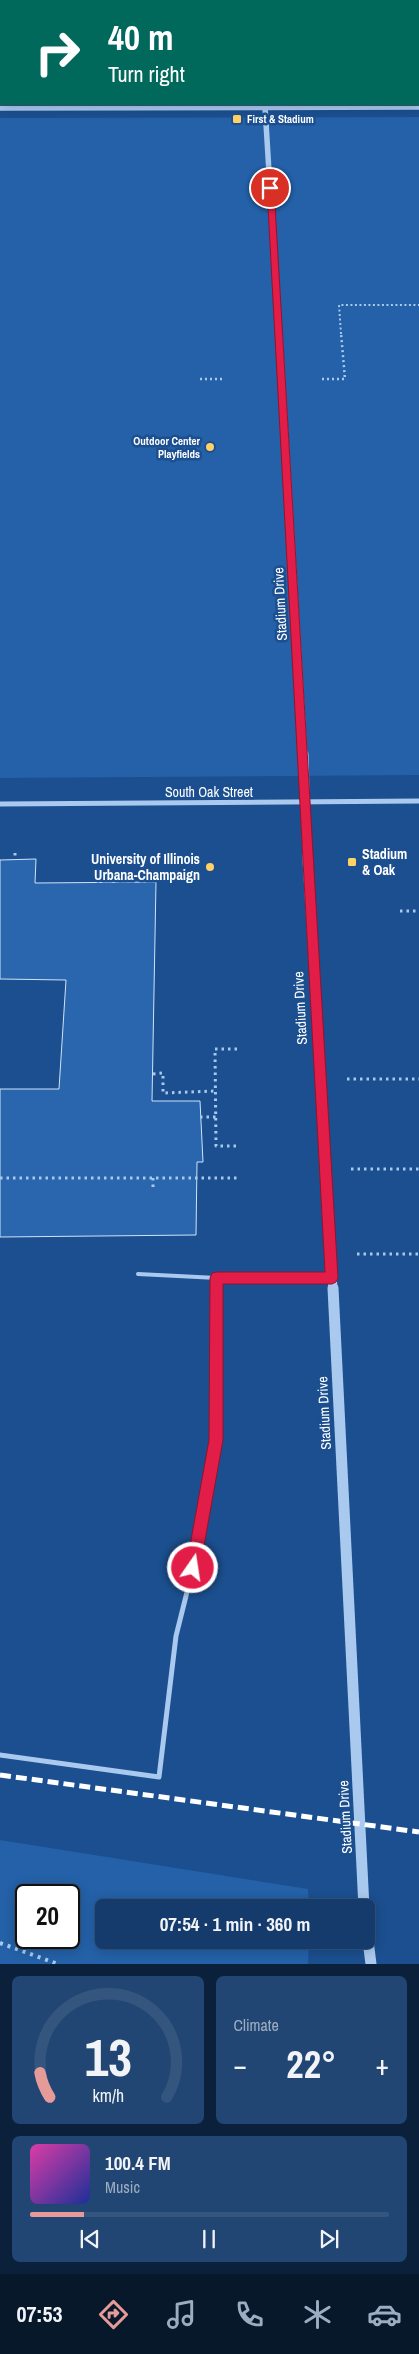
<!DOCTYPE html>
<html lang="en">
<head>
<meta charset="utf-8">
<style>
  :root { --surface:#143b6b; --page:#214673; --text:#f1f3f6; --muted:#9dadc1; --line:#33557e; --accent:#e69b98 }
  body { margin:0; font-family:"Archivo Narrow",sans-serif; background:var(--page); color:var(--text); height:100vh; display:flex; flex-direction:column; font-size:19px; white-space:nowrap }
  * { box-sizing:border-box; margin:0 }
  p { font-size:16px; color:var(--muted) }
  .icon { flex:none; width:28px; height:28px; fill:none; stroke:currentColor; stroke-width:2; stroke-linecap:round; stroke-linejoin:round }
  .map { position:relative; height:1964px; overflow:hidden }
  .side { display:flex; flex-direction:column; gap:12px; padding:12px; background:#0b203b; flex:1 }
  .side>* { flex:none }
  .guide { position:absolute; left:0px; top:0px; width:420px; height:105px; box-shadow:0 2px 12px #0003,0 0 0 1px var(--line); background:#00695c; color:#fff; overflow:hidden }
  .speed { position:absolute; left:15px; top:1884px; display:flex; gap:10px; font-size:25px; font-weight:700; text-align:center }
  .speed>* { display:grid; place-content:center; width:65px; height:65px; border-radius:50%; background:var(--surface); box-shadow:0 2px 12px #0003,0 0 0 1px var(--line); line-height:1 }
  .speed .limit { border:2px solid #111; border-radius:8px; background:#fff; color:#111 }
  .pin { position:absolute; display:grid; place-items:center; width:42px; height:42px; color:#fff; margin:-21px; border:2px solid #fff; border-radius:50%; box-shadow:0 1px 5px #0007 }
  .me { position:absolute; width:55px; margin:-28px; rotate:13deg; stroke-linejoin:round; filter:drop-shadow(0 0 4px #0008) }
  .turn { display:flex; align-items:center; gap:18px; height:105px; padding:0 25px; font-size:22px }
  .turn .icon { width:65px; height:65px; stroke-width:2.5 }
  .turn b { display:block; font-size:35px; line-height:42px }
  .big { font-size:38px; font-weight:800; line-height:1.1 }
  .side .tile { flex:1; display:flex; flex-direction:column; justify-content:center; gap:8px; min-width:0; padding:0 18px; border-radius:8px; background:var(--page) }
  .side .dial { align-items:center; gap:0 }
  .dial svg { height:130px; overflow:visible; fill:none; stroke:var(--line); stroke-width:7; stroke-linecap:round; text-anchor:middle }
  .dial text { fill:var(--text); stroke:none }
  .song { display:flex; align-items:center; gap:15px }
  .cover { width:60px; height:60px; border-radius:8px; background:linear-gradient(135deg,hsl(320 70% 55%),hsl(230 70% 35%)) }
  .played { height:5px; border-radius:2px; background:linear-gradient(90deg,var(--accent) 15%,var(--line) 15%) }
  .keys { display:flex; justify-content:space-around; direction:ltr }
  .heat { display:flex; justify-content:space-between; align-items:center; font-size:28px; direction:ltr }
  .side .tiles { flex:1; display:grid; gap:12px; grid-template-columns:1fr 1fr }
  .tile:last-child { grid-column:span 2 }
  .trip { position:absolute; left:95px; top:1899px; width:280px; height:50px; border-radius:8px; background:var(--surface); box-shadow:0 2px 12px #0003,0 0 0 1px var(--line); font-weight:800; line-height:50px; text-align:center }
  .dock { display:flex; height:80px; justify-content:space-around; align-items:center; background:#08182b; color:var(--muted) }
  .dock .icon { width:35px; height:35px }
  .dock .current { color:var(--accent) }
  .dock b { font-size:22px; color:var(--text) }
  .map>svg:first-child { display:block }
</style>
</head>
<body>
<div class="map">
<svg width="419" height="1964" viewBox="0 0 419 1964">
  <rect width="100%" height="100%" fill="#1b4f8f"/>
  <g fill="#2461a8" fill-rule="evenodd">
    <polygon points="419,117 419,775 0,778 0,118"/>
    <path d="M0 1840 308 1889 309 1907 104 1908V1940H309L308 1964H0ZM26 1895H69V1938H26Z"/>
  </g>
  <polygon fill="#2a66ad" stroke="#cfe3fa" points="36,859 35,883 156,882 152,1101 200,1101 203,1162 197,1162 196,1235 0,1237 0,1089 59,1089 66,980 0,979 0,860"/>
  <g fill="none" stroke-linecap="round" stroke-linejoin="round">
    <g stroke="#a9c9ee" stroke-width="2" stroke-dasharray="2 2.5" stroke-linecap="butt">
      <polyline points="58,0 60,1"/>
      <polyline points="103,0 105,1"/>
      <polyline points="21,1 29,0"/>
      <polyline points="419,13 419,18"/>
      <polyline points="419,24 419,26"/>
      <polyline points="341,334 339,305 419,305"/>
    </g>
    <g stroke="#a9c9ee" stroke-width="2.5" stroke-dasharray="2 3" stroke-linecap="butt">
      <polyline points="200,379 223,379"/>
      <polyline points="322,379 345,379 341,333"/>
    </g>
    <g stroke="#a9c9ee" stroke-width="3" stroke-dasharray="2.5 4" stroke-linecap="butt">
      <polyline points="15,853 15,859"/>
      <polyline points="400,911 419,911"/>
      <polyline points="237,1049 215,1049 216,1146 239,1146"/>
      <polyline points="153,1074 163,1073 163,1093 216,1091"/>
      <polyline points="347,1079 419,1079"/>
      <polyline points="200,1117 216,1117"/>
      <polyline points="351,1169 419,1169"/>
      <polyline points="0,1178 239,1178"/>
      <polyline points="153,1178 153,1191"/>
      <polyline points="357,1254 419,1254"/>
    </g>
    <polyline stroke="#a9c9ee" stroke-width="4" stroke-dasharray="3 5" stroke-linecap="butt" points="0,1943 58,1964"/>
    <g stroke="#a9c9ee" stroke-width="4">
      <polyline points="138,1274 217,1278"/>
      <polyline points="217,1289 217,1278 332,1278"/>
    </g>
    <polyline stroke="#a9c9ee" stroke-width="5" points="0,1755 159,1777 176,1636 197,1552 216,1439 217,1288"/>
    <polyline stroke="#a9c9ee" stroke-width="5" points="0,804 419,801"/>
    <g stroke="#a9c9ee" stroke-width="5.5">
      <polyline points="265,107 279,334"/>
      <polyline points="0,108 419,107"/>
    </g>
    <polyline stroke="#a9c9ee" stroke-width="7" points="279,333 304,756"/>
    <polyline stroke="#a9c9ee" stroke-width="9" points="304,754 307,860 333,1289"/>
    <g stroke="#a9c9ee" stroke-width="11">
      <polyline points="333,1288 364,1908"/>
      <polyline points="366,1925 371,1964"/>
    </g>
    <polyline stroke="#fff" stroke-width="5" stroke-dasharray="11 5" stroke-linecap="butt" points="0,1775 419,1832"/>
  </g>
  <polygon fill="#e11d48" stroke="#92132f" points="270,186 274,188 338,1278 336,1282 332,1284 223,1284 223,1440 200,1568 198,1574 193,1576 188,1574 186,1568 209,1440 210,1278 212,1273 217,1272 325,1272 267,188"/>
  <g fill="#ffd166" stroke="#1b4f8f" stroke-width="2">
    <rect x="232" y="114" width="10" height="10" rx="2.5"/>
    <circle cx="210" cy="447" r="5"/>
    <rect x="347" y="857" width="10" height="10" rx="2.5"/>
    <circle cx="210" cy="867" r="5"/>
  </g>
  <g text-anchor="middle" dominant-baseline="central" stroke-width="5" stroke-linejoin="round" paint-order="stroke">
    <g font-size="11" font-weight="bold" fill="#fff" stroke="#1b4f8f" text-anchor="start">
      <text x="247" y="119">First &amp; Stadium</text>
      <text x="200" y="441" text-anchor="end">Outdoor Center<tspan x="200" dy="13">Playfields</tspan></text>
    </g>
    <g font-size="14" fill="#fff" stroke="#1b4f8f">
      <text transform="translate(280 604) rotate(-93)">Stadium Drive</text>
      <text x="209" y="792">South Oak Street</text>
      <text transform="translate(300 1008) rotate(-93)">Stadium Drive</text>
      <text transform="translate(324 1413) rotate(-93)">Stadium Drive</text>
      <text transform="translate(345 1817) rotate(-93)">Stadium Drive</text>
    </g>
    <g font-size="14" font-weight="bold" fill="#fff" stroke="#1b4f8f" text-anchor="start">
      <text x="362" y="854">Stadium<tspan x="362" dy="16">&amp; Oak</tspan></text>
      <text x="200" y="859" text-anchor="end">University of Illinois<tspan x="200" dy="16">Urbana-Champaign</tspan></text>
    </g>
  </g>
</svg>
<div class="speed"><div class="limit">20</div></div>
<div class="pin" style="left:270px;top:188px;background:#d93025"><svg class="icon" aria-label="arrive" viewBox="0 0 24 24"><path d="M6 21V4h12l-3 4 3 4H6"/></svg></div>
<svg class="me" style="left:193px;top:1568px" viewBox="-20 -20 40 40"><circle r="17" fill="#e11d48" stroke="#fff" stroke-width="3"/><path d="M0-11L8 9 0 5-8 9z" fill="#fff"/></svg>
<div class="trip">07:54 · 1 min · 360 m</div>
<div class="guide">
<div class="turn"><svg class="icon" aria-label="right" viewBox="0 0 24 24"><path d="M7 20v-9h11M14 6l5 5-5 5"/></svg><div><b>40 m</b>Turn right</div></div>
</div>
</div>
<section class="side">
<div class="tiles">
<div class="tile dial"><svg viewBox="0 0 100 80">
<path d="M14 69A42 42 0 1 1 86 69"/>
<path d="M14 69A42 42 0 0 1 8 54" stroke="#e69b98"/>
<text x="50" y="56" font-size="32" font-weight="700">13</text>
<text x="50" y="72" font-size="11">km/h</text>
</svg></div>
<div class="tile"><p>Climate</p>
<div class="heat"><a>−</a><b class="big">22°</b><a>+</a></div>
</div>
<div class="tile">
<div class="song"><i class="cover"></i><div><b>100.4 FM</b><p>Music</p></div></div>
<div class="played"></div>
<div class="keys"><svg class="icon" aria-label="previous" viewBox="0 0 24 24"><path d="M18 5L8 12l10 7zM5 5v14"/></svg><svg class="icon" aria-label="pause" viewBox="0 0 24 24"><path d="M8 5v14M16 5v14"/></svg><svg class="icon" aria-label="next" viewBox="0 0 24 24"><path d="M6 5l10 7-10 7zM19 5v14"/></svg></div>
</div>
</div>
</section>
<nav class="dock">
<b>07:53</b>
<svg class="icon current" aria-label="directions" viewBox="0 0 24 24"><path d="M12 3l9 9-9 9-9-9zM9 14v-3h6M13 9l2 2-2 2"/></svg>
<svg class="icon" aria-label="music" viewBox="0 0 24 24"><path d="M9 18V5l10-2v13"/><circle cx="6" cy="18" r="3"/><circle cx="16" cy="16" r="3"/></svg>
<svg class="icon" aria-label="phone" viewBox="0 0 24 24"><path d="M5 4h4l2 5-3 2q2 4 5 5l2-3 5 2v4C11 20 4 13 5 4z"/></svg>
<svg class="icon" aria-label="climate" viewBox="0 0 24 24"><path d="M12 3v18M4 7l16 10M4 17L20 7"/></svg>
<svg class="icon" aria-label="car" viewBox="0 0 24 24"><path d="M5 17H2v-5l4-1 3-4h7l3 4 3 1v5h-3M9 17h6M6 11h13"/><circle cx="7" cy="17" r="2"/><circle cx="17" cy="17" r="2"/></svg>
</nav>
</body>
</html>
